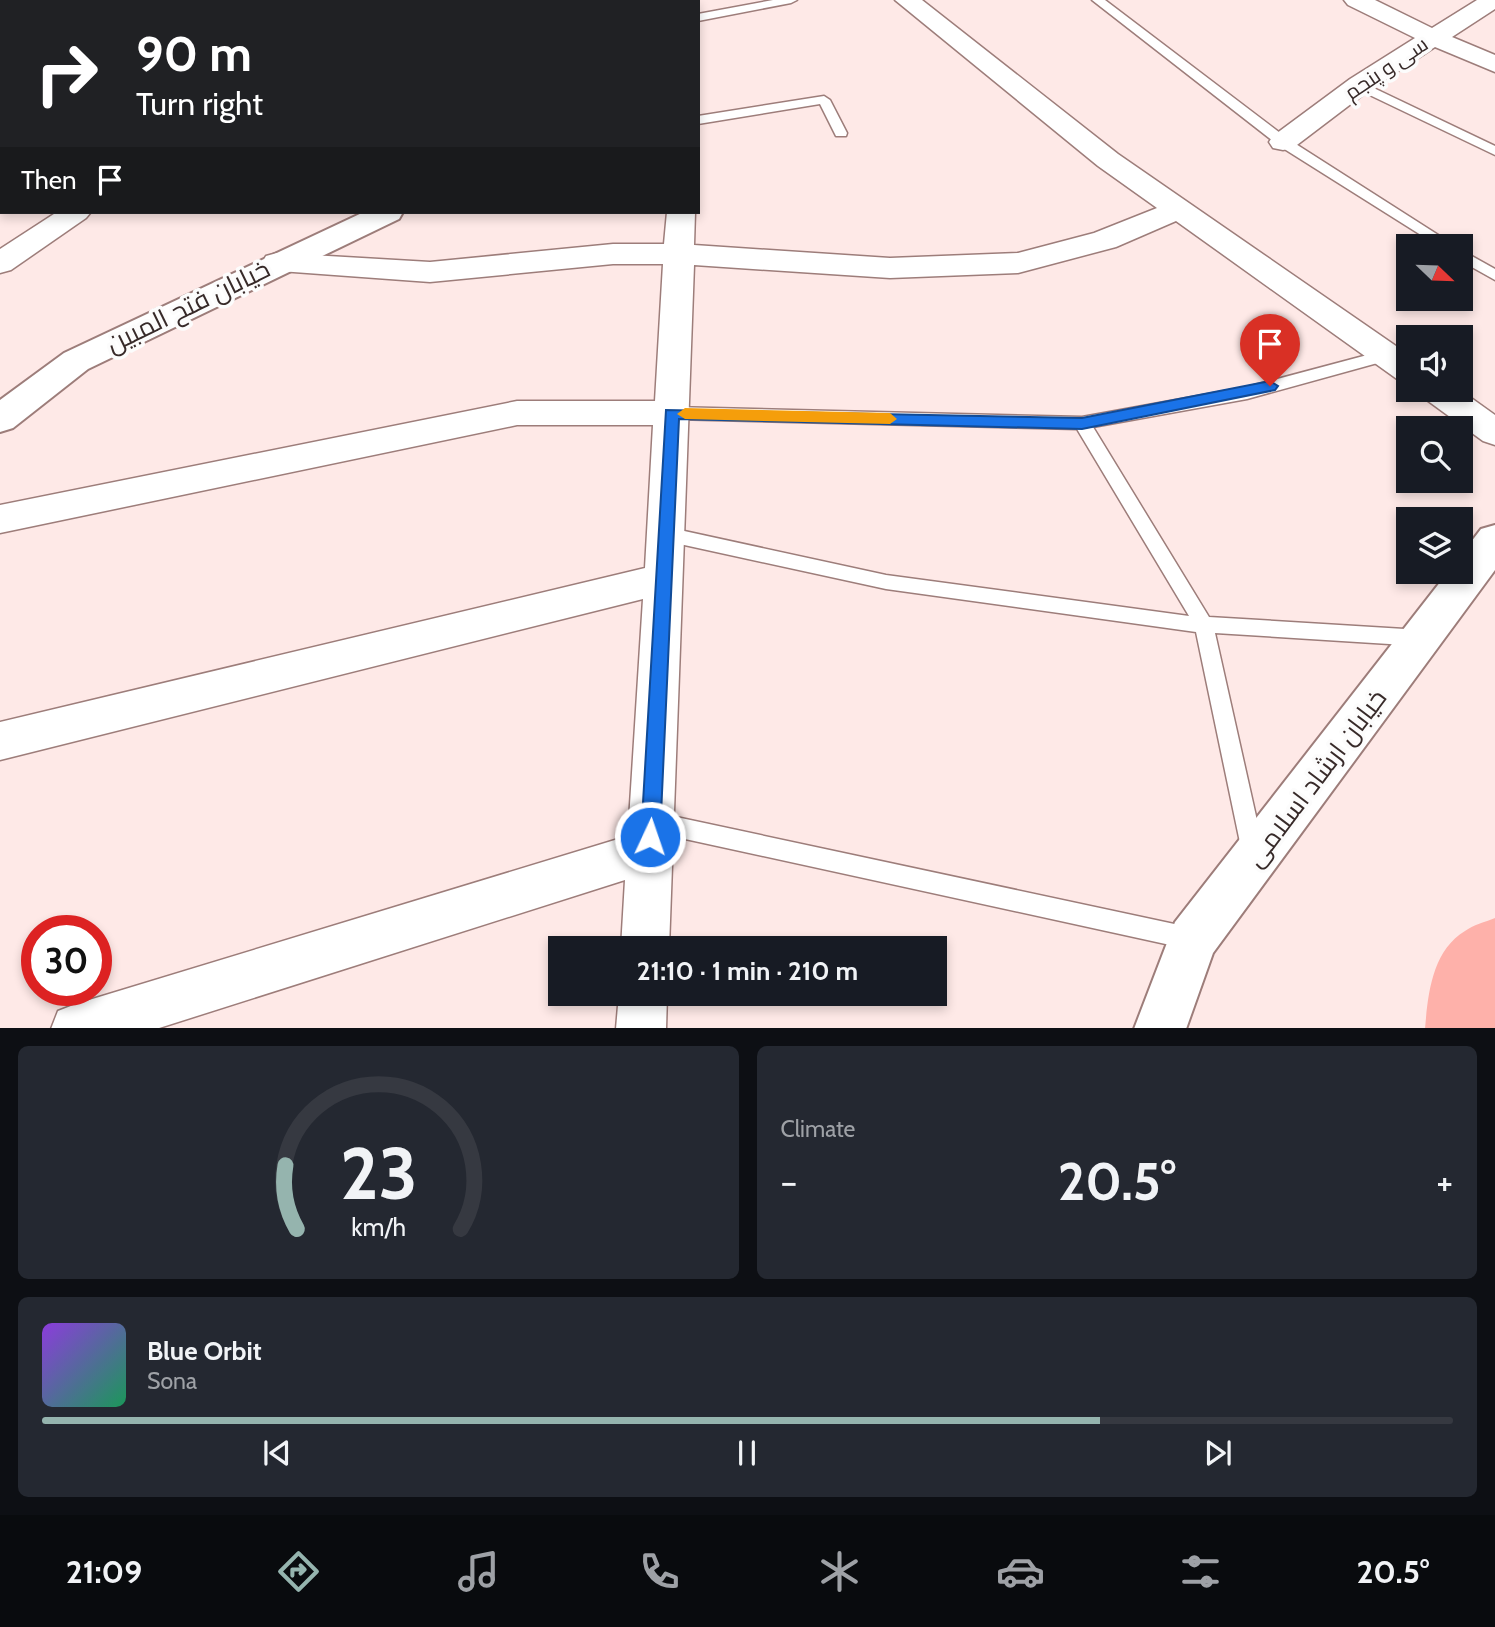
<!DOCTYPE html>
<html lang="en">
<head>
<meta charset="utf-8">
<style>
  :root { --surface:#171b24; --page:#242831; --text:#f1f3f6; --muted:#9ea1a6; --line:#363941; --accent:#95b4ae }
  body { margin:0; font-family:Cabin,Cairo,sans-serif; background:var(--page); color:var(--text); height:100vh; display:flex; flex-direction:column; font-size:26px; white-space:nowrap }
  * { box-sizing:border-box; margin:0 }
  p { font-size:23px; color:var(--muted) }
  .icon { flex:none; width:38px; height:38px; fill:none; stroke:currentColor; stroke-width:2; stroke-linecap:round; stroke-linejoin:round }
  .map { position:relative; height:1028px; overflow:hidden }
  .drawer { display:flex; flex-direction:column; gap:18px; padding:18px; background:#0d0f14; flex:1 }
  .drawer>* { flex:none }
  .guide { position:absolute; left:0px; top:0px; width:700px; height:214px; box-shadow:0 4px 10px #0003; background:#202124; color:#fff; overflow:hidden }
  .needle { width:46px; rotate:113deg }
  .fabs { position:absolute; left:1396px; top:234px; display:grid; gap:14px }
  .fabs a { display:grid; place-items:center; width:77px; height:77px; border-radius:0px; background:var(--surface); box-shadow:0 4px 10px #0003; font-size:35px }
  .speed { position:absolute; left:21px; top:915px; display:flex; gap:14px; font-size:35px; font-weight:700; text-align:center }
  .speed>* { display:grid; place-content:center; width:91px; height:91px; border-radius:50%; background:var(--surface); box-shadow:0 4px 10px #0003; line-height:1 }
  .speed .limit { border:10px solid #d22; background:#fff; color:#111 }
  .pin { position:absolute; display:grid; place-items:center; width:60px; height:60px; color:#fff; margin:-72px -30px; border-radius:50% 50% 50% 0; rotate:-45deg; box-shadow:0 0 7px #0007 }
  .pin .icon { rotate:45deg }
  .me { position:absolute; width:77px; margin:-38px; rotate:3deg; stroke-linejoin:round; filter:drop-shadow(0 0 5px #0008) }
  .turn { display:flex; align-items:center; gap:24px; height:147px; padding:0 21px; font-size:32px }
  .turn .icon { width:91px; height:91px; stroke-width:2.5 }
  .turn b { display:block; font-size:49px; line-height:60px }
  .then { display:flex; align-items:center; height:66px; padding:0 21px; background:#0003; gap:14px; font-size:26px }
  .big { font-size:52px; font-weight:700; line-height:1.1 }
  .drawer .card { flex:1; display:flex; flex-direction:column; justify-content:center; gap:10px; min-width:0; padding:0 24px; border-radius:10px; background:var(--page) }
  .drawer .dial { align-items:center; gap:0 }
  .dial svg { height:182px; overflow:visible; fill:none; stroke:var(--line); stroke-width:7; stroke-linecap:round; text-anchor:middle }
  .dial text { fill:var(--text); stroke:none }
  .song { display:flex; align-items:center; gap:21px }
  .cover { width:84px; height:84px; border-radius:10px; background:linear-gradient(135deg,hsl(270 70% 55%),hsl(150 70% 35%)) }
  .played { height:7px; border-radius:4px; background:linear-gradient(90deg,var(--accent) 75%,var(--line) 75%) }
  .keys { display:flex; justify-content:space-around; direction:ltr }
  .heat { display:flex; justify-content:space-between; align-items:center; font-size:38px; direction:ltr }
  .drawer .tiles { flex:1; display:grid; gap:18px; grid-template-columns:1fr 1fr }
  .card:last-child { grid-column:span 2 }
  .trip { position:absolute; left:548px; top:936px; width:399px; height:70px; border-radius:0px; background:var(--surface); box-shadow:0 4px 10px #0003; font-weight:700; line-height:70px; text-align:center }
  .tabs { display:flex; height:112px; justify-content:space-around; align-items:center; background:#090b0e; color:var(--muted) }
  .tabs .icon { width:49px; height:49px }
  .tabs .current { color:var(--accent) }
  .tabs b { font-size:32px; color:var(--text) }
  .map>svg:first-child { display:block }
</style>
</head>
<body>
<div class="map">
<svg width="1495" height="1029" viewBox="0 0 1495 1029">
  <rect width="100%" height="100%" fill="#fee9e7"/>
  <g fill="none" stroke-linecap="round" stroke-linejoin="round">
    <path fill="#feb1aa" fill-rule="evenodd" d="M1495 918V1029H1425C1428 994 1432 951 1465 931 1473 925 1485 922 1495 918Z"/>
    <defs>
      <g id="lane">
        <polygon points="773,0 797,0 791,3 698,21 698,14"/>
        <polygon points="1092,0 1105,0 1288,139 1457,247 1440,247 1278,145"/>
        <polygon points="1359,81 1495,146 1495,155 1355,88 1355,82"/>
        <polygon points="824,96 830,100 847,133 846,136 836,136 820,104 698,124 698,116"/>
        <polygon points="1461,250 1495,269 1495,280 1461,261"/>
        <polygon points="1386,350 1394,355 1392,359 1247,399 1093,427 1209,617 1421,630 1428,632 1430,638 1428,644 1421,646 1215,633 1264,852 1261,859 1253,862 1245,859 1242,852 1196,632 886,589 666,541 660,539 657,534 660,529 666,527 886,575 1189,616 1077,429 672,419 664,413 672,407 1082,417 1247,387"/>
        <polygon points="653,812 1193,928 1201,931 1204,939 1201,947 1193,950 653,832 646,829 642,822 646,815"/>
      </g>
      <g id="street">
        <polygon points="155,0 181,0 154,2"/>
        <polygon points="410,0 435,0 436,2 411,2"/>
        <polygon points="539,0 575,0 538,2"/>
        <polygon points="895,0 922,0 1118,154 1409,355 1409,382 1397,379 1176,221 1116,247 1018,273 890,278 694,265 669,948 621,948 625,880 156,1029 51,1029 58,1011 76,1004 628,836 643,599 0,760 0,722 645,568 653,425 517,425 0,533 0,505 517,401 655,401 663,264 613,264 430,282 266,270 262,263 266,256 277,253 430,262 613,244 664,244 667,212 695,212 694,245 890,258 1018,253 1094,233 1157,208 1098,166"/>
        <polygon points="1344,0 1375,0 1432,28 1477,0 1495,0 1495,9 1452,37 1495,55 1495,72 1435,47 1368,91 1293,148 1283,150 1273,148 1269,142 1273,136 1350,79 1415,38 1348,5"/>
        <polygon points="0,119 2,119 0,136"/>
        <polygon points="57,212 91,212 86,218 11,270 0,273 0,249"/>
        <polygon points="1419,390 1460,390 1495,415 1495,445 1483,441 1424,398"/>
        <polygon points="619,994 667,994 666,1029 616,1029"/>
      </g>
      <g id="secondary">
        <polygon points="638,0 662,0 663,2 637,2"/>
        <polygon points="364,212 403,212 399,219 88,369 13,428 0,432 0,400 64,353"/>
        <polygon points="1495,525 1495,570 1213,953 1186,1029 1134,1029 1175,922 1448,572 1461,572 1461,555 1481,529"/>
      </g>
    </defs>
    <use href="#lane" stroke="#9d7d7a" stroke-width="3"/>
    <use href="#street" stroke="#9d7d7a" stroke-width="3"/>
    <use href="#secondary" stroke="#9d7d7a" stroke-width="4"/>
    <use href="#lane" fill="#fff" fill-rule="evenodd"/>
    <use href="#street" fill="#fff" fill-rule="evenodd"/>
    <use href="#secondary" fill="#fff" fill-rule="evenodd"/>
  </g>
  <polygon fill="#1a73e8" stroke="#114b97" stroke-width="2" points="1270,381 1278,386 1275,390 1082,429 679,419 660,837 657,843 650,846 644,843 641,837 666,410 1082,418"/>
  <polygon fill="#f59e0b" points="685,408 890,413 897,419 890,424 685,419 677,414"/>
  <g text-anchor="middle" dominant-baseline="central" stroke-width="7" stroke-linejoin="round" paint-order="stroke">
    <g font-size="21" fill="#372a29" stroke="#fcfcfc">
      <text transform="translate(1386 68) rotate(-34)">سی و پنجم</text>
    </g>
    <g font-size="26" fill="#372a29" stroke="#fcfcfc">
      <text transform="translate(188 306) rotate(-26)">خیابان فتح المبین</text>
      <text transform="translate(1316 778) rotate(-53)">خیابان ارشاد اسلامی</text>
    </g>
  </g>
</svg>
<div class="fabs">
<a><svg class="needle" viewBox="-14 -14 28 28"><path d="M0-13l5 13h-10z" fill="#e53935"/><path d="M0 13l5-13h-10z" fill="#9ea1a6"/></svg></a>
<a><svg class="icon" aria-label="sound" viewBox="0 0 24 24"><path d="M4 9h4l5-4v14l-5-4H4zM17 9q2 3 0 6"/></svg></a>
<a><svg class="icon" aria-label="search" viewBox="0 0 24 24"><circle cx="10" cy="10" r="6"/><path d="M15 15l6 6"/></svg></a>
<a><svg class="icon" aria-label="layers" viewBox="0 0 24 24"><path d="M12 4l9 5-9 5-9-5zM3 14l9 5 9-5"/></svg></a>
</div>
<div class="speed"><div class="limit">30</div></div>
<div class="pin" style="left:1270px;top:386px;background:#d93025"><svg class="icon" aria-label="arrive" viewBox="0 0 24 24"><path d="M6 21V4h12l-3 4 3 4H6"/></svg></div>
<svg class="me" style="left:650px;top:837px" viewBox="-20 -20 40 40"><circle r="17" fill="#1a73e8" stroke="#fff" stroke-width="3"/><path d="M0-11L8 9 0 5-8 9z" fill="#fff"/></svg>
<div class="trip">21:10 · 1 min · 210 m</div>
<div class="guide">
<div class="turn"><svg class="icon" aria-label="right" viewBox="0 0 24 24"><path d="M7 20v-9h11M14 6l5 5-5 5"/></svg><div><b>90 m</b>Turn right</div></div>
<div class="then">Then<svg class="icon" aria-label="arrive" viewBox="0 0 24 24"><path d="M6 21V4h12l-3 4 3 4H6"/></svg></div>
</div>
</div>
<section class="drawer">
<div class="tiles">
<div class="card dial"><svg viewBox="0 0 100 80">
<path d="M14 69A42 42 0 1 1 86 69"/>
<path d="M14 69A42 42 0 0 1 9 41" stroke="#95b4ae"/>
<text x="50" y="56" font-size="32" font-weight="700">23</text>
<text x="50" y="72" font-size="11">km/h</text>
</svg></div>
<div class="card"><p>Climate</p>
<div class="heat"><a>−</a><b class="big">20.5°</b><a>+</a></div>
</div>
<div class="card">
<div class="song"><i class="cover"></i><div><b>Blue Orbit</b><p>Sona</p></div></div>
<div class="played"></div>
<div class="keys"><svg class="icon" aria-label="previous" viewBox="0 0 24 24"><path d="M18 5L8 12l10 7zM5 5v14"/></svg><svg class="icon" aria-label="pause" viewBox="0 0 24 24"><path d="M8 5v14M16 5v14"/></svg><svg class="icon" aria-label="next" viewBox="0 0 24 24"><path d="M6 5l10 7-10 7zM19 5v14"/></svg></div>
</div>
</div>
</section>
<nav class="tabs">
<b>21:09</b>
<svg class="icon current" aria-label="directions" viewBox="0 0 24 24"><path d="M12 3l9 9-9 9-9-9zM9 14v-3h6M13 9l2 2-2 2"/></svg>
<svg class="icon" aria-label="music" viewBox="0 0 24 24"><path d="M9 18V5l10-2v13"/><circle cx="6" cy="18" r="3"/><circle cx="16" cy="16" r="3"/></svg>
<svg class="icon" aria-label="phone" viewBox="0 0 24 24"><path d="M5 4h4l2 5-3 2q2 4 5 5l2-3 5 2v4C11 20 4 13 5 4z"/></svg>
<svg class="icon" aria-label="climate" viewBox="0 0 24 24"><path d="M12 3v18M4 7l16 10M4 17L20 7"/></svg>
<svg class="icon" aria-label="car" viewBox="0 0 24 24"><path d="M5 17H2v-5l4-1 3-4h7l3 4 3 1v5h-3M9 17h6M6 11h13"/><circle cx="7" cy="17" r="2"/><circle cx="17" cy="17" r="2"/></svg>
<svg class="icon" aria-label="filters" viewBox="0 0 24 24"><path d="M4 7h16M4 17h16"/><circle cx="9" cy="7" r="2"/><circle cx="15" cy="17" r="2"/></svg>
<b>20.5°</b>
</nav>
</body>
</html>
